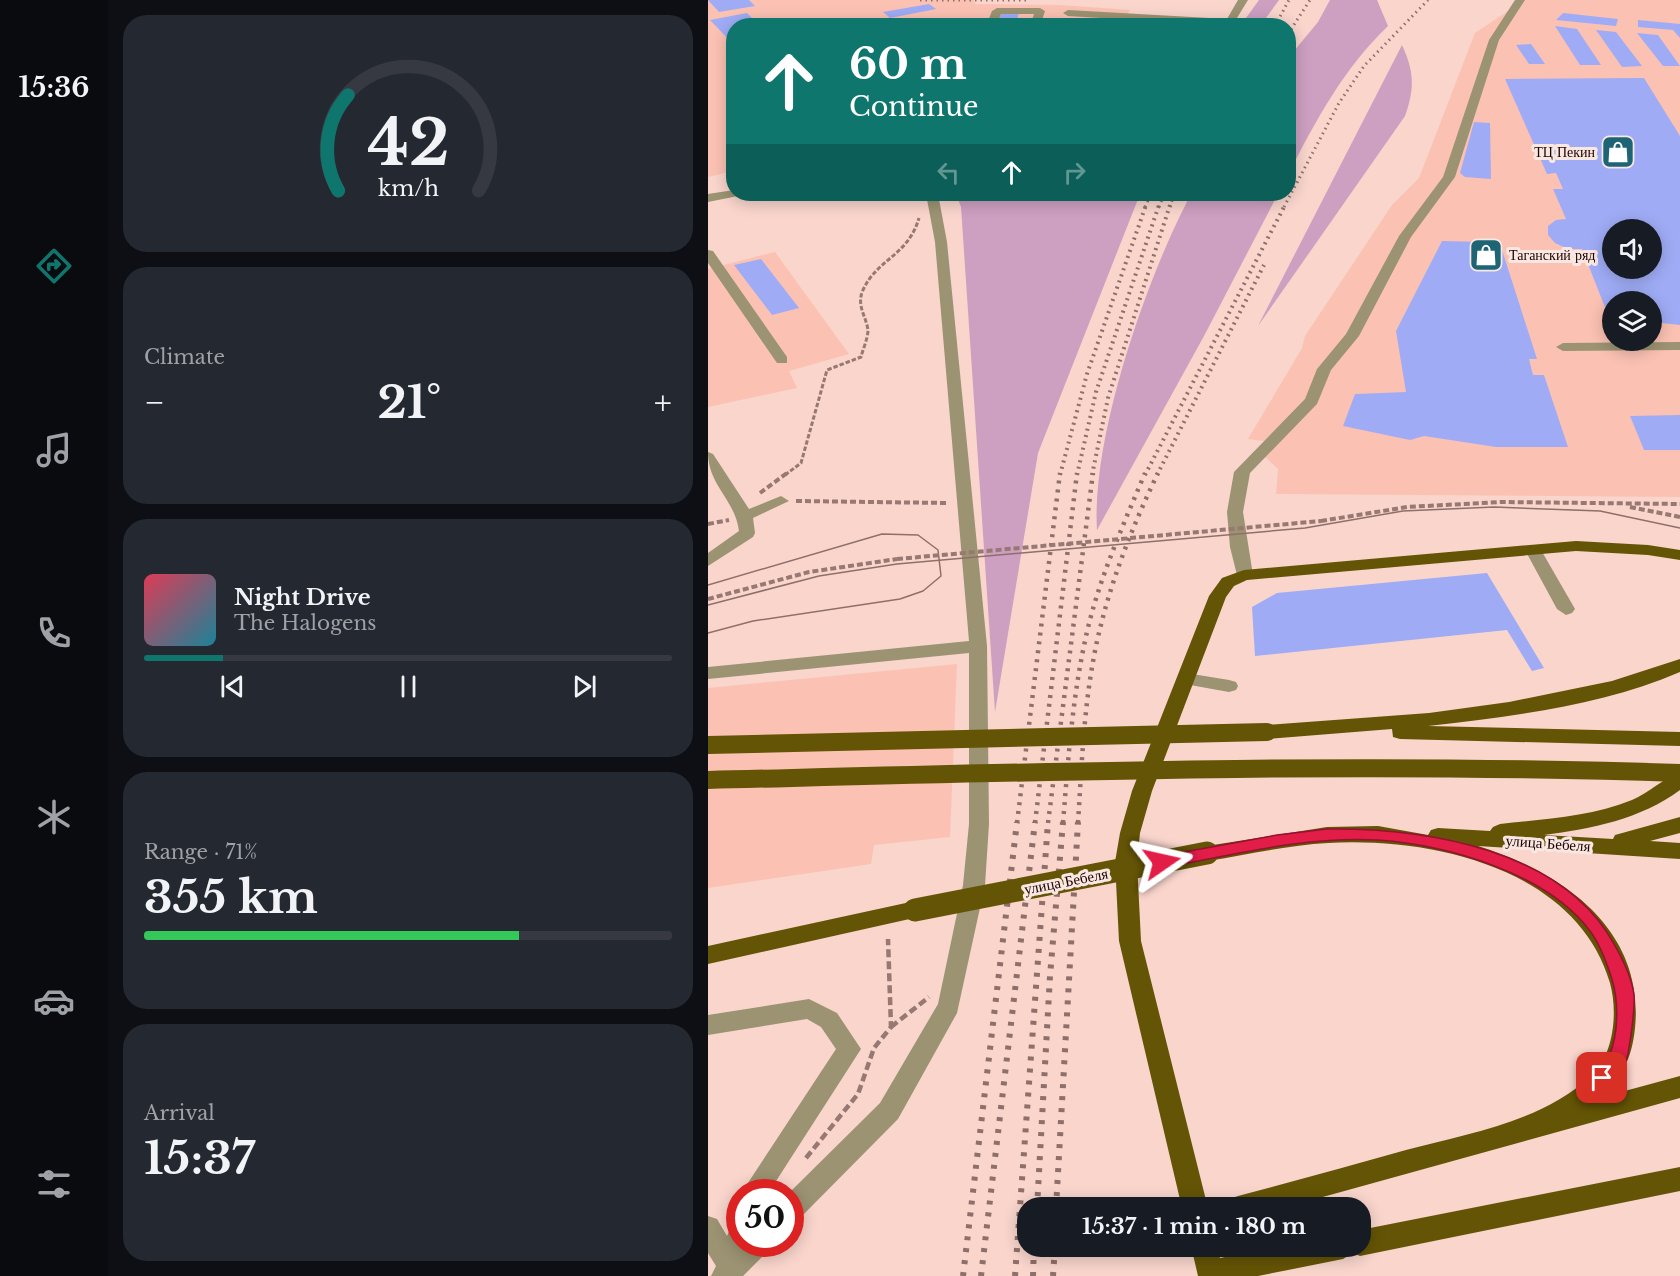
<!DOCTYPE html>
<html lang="en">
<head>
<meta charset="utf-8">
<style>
  :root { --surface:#171b24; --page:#242831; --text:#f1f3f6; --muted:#9ea1a6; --line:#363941; --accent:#0f766e }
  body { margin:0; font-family:"Libre Baskerville",serif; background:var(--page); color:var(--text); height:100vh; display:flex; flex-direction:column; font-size:22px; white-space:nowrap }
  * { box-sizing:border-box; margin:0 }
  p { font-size:20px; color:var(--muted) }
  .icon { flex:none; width:33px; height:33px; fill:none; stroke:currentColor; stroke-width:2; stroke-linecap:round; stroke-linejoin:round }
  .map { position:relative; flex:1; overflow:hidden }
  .panel { display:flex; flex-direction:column; gap:15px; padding:15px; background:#0d0f14; width:600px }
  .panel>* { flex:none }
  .guide { position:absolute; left:18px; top:18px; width:570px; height:183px; border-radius:24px; box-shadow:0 3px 15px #0003; background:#0f766e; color:#fff; overflow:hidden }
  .buttons { position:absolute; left:894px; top:219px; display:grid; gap:12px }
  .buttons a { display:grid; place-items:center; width:60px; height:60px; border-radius:50%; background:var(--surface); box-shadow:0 3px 15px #0003; font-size:30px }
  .speed { position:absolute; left:18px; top:1179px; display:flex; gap:12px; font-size:30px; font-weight:700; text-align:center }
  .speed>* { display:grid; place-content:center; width:78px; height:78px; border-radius:50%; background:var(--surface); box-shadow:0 3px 15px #0003; line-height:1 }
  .speed .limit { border:9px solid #d22; background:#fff; color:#111 }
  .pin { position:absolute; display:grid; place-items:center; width:51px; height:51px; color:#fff; margin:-26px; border-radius:12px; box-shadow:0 3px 9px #0006 }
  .me { position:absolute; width:66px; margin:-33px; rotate:79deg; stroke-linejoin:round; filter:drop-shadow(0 0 4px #0008) }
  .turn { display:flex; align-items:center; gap:21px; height:126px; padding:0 24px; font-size:27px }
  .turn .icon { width:78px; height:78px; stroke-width:2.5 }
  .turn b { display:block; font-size:42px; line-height:51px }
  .lanes { display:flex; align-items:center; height:57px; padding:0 24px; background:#0003; justify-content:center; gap:30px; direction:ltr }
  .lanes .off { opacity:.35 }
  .big { font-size:45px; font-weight:800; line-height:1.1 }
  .panel .card { flex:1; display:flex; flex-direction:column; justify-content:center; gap:9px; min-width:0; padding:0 21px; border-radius:24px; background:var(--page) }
  .panel .dial { align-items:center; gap:0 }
  .dial svg { height:156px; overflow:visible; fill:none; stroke:var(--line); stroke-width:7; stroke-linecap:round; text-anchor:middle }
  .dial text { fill:var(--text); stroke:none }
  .song { display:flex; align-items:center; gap:18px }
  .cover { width:72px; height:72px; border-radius:9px; background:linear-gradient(135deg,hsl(350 70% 55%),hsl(190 70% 35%)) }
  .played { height:6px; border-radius:3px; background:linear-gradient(90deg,var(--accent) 15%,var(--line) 15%) }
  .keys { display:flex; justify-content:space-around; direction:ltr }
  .heat { display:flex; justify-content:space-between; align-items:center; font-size:33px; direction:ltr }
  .charge { height:9px; border-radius:4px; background:linear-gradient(90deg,#34c759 71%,var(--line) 0) }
  .trip { position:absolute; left:309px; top:1197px; width:354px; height:60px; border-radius:24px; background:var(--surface); box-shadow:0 3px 15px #0003; font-weight:800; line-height:60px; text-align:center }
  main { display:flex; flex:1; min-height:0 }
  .menu { display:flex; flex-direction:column; width:108px; justify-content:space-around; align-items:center; background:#090b0e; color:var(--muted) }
  .menu .icon { width:42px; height:42px }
  .menu .active { color:var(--accent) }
  .menu b { font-size:27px; color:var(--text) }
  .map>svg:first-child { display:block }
</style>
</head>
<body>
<main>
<nav class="menu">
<b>15:36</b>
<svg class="icon active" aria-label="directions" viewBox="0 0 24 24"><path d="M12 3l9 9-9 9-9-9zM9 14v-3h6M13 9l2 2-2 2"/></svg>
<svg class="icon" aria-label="music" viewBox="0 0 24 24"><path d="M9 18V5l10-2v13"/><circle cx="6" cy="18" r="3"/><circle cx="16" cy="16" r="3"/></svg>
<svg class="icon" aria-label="phone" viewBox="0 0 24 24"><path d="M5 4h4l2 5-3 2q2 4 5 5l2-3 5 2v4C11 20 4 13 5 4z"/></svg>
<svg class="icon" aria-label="climate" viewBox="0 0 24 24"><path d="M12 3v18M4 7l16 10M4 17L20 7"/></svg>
<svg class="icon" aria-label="car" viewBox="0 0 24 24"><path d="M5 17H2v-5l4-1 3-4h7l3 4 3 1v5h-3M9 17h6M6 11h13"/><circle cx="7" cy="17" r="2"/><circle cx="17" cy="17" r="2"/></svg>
<svg class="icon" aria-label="filters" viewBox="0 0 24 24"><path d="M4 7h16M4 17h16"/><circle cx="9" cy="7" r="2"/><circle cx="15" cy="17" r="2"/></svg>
</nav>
<section class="panel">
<div class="card dial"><svg viewBox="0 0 100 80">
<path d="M14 69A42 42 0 1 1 86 69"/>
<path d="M14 69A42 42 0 0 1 19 20" stroke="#0f766e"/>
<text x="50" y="56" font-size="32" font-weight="700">42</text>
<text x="50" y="72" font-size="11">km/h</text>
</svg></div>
<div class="card"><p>Climate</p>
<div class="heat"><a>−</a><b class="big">21°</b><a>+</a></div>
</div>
<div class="card">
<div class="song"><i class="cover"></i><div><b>Night Drive</b><p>The Halogens</p></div></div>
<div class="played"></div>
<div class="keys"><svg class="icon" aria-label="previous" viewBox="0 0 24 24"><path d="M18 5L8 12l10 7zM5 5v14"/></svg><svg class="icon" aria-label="pause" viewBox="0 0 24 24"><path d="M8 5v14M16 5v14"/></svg><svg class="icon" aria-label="next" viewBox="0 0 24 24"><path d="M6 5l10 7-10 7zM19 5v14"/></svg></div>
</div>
<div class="card"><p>Range · 71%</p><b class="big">355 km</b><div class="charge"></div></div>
<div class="card"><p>Arrival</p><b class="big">15:37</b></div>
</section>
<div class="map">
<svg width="972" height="1276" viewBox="0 0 972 1276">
  <rect width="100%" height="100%" fill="#f9d5cc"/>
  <g fill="#fbc2b3" fill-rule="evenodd">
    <polygon points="0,0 266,0 267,4 352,5 422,10 414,23 349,19 345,26 26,26 25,171 0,177"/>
    <path d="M810 0H972V497L568 494 570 469 555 455 563 442 540 439 594 348 597 336 684 205 711 178 767 33 806 7ZM904 230H944V268H904ZM904 302H944V340H904Z"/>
    <polygon points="67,252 141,354 81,371 89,388 0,407 0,269"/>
    <polygon points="249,664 242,837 166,845 163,864 0,888 0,688"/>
  </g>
  <g fill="#cd9fc1">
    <polygon points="551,0 571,0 553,25 533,25"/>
    <path d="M622 0H669L680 26C636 68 608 120 581 173V57L610 22Z"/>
    <path d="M694 45C706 71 707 88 697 116L550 326Z"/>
    <polygon points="248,194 432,194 330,453 287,712 253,207"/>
    <path d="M483 194H570L496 336 389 530C383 436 439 277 483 194Z"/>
  </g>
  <g fill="#9facf5" fill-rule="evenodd">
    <polygon points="0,0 41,0 47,6 11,12"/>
    <polygon points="221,4 228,9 182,18 175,12"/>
    <polygon points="294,12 311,13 307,26 288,26"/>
    <polygon points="39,13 52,26 26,26 26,45 2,20"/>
    <polygon points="855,13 910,19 908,26 848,20"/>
    <polygon points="930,20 972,24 972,38 965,30 930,27"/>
    <polygon points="847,26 869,29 893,65 872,65"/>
    <polygon points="888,30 908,32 934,66 914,67"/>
    <polygon points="929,33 950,35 972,66 955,66"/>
    <polygon points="823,44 837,64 821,64 808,45"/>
    <path d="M936 78 972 136V325L944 322V302H904V320H902L874 249H860L847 243 840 235V226L848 220 858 219 845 189H855L848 173 839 174 797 79ZM904 230H944V268H904Z"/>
    <polygon points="766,122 782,123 783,179 757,177 752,173"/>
    <polygon points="734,241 776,242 794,250 829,359 821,359 825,375 836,375 860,447 788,447 716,436 702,440 635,426 647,394 698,392 688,331"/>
    <polygon points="53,259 91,308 64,315 26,265"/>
    <polygon points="972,415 972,450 936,450 922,416"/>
    <polygon points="779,573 836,668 824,671 799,630 547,656 544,607 569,593"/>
  </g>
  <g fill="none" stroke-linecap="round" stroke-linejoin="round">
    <path stroke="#987872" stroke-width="3" stroke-dasharray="4.5 2" stroke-linecap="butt" d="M77 475 93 463 119 370 153 357C155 349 160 338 160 330 158 316 148 305 155 290 169 259 200 256 211 218"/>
    <g stroke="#987872" stroke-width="4" stroke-dasharray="6 3" stroke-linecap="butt">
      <polyline points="52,493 79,473"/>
      <polyline points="88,501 240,503"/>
      <polyline points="922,507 972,517"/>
      <polyline points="613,521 699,507 793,502 972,504"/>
      <polyline points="0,524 21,520"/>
      <polyline points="0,599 101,572 189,559"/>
    </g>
    <g stroke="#987872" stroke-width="4.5" stroke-dasharray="8 4" stroke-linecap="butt">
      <polyline points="183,1027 221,997"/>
      <polyline points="98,1158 150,1094 166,1048 183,1027 180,939"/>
    </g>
    <g fill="#9b9372" fill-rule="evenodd">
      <polygon points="530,0 540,0 524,26 360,16 355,13 360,10 519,19"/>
      <polygon points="807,0 817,0 791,40 747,177 703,237 651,336 623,370 609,404 542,473 535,512 545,575 542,579 530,579 522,547 519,512 526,472 597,399 609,369 638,334 691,236 735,177 781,40"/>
      <polygon points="289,8 332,8 337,11 332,26 322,26 326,14 293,14 288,26 278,26 284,11"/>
      <polygon points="26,190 26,194 32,194 30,196 0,202 0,194"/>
      <polygon points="218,194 230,194 239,242 279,646 281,824 277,885 249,1013 190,1119 91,1219 82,1222 82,1192 172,1103 230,1004 255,885 261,824 261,653 0,679 0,667 261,641 227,242"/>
      <polygon points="0,250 5,251 79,357 79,363 69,363 0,263"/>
      <polygon points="972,342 972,350 855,351 848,347 855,343"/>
      <path d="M0 452 5 454 41 509 73 496 81 501 45 518 47 533 45 537 0 566V553L31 531C27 499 0 486 0 452Z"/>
      <polygon points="825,545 833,550 867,609 864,613 858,615 849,609 817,550"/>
      <polygon points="478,673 521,680 528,682 530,686 528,690 521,692 471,683 469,679 471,675"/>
      <polygon points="101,999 129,1013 153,1049 61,1192 34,1192 128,1049 113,1027 99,1019 0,1035 0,1015"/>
      <polygon points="0,1216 9,1219 19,1236 23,1227 32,1224 32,1244 62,1244 58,1253 35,1276 3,1276 8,1266 0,1253"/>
    </g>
    <g fill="#645405" fill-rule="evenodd">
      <polygon points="868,541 940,545 972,550 972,560 940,555 868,551 539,580 526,586 518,597 444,791 432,833 429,862 433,941 500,1208 474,1208 411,941 407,862 412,833 424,791 501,596 514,578 536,570"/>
      <path d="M972 659V672C894 706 804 716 720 726L972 732V746L692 739 685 737 684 729 559 739 552 737 549 732 552 727 559 725 721 713 801 702 904 681Z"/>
      <path d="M972 773V790C933 819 883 829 836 835L905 839 907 835 972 817V833L942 841 972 843V859L770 846C854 872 937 929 927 1028 924 1058 914 1079 891 1098L972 1076V1098L575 1208H517L521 1199 530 1196C586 1181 642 1166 698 1150 762 1133 834 1122 884 1075 906 1054 910 1012 902 983 869 869 725 837 620 843 580 845 539 855 499 861L492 859 489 853 492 847 619 827 670 826 720 835 723 830 730 828 782 831 785 827 792 824C836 819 882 817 924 800 941 793 955 778 972 773Z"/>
      <polygon points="207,901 215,904 218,910 215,916 0,964 0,946"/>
      <polygon points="972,1167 972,1191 652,1256 645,1253 635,1259 550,1276 490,1276 483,1246 509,1246 512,1258 570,1246 652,1246 652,1230"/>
    </g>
    <g stroke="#8f6f6a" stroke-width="1.5">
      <polyline points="0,585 174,534 210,535 230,550 233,576 215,591 192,599 45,621 0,633"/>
      <polyline points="0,605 111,576 189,564 597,528 695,511 786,507 892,511 972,528"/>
    </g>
    <g stroke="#8f6f6a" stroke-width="3" stroke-dasharray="1.5 4" stroke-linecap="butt">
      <polyline points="212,0 320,0"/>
      <polyline points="567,26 581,0"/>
      <polyline points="580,34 602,0"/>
      <polyline points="437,207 443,194"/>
      <polyline points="451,207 456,194"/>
      <polyline points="462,207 466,194"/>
      <polyline points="576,207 631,103 656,66 720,0"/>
    </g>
    <g stroke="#8f6f6a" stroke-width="4" stroke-dasharray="2 4.5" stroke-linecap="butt">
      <polyline points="352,475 379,374 438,205"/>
      <polyline points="369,475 388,392 451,205"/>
      <polyline points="384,475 400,398 462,205"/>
      <polyline points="437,475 577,205"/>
      <polyline points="449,475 556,265"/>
    </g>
    <g stroke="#8f6f6a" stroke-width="4.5" stroke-dasharray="3 6" stroke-linecap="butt">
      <polyline points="309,823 352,473"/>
      <polyline points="327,823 369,473"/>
      <polyline points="340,823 385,473"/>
      <path d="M355 823C360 762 364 701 377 641 389 583 414 528 437 473"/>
      <path d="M370 823C374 761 376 698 390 637 403 580 425 525 450 473"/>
    </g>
    <g stroke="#8f6f6a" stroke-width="6" stroke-dasharray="4 8" stroke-linecap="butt">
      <polyline points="329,1208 342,976 355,822"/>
      <polyline points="348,1208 370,822"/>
      <polyline points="255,1276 309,822"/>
      <polyline points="273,1276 327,822"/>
      <polyline points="307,1276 340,822"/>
      <polyline points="325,1276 326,1246"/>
      <polyline points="345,1276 347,1246"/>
    </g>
    <polyline stroke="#987872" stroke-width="4" stroke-dasharray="6 3" stroke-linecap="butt" points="189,559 613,521"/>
    <g stroke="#645405" stroke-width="18">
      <polyline points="0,745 559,732"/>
      <path d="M0 780C324 772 648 762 972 773"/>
    </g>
    <polyline stroke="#645405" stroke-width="23" points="207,910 499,853"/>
  </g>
  <path fill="#e11d48" stroke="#92132f" stroke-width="1.5" d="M619 829C718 828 854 849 906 944 914 958 924 978 926 995 927 1014 923 1034 920 1054 917 1067 904 1089 888 1084L885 1078C889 1070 898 1064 901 1056 911 1033 911 1000 903 976 898 961 892 944 882 931 839 873 739 845 670 840 598 836 524 855 454 868L446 862 454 856 569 835Z"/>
  <defs>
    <symbol id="shop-square" viewBox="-11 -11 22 22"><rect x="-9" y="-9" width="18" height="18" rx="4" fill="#1d6474" stroke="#f9e7e2"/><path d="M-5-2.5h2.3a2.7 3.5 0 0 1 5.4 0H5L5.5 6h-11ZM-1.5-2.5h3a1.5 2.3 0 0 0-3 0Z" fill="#fff"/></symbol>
  </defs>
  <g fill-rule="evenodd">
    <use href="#shop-square" x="891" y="133" width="38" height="38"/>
    <use href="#shop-square" x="759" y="236" width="38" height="38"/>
  </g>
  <g text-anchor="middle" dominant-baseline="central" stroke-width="6" stroke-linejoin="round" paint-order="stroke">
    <g font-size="14" fill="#1d0200" stroke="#f9e7e2" text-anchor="end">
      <text x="887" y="152">ТЦ Пекин</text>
      <text x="801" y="255" text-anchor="start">Таганский ряд</text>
    </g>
    <g font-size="15" fill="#1d0200" stroke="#f9e7e2">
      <text transform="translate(840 843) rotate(4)">улица Бебеля</text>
      <text transform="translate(358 881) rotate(-11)">улица Бебеля</text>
    </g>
  </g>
</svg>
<div class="buttons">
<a><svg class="icon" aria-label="sound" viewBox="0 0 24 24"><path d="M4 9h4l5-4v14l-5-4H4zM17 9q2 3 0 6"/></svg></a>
<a><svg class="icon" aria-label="layers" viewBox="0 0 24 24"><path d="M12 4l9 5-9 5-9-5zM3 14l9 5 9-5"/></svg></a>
</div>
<div class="speed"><div class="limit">50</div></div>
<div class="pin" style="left:894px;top:1078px;background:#d93025"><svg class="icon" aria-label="arrive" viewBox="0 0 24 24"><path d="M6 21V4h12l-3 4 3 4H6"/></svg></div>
<svg class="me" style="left:454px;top:862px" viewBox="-20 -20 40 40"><path d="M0-17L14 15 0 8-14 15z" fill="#e11d48" stroke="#fff" stroke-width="4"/></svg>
<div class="trip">15:37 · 1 min · 180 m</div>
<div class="guide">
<div class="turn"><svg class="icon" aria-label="ahead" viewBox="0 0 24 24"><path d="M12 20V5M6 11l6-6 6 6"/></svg><div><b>60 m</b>Continue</div></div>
<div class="lanes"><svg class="icon off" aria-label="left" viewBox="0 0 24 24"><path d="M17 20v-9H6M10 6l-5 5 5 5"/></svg><svg class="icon" aria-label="ahead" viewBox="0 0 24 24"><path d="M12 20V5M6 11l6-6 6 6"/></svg><svg class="icon off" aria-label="right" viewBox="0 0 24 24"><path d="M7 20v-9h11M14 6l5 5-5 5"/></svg></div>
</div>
</div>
</main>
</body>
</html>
